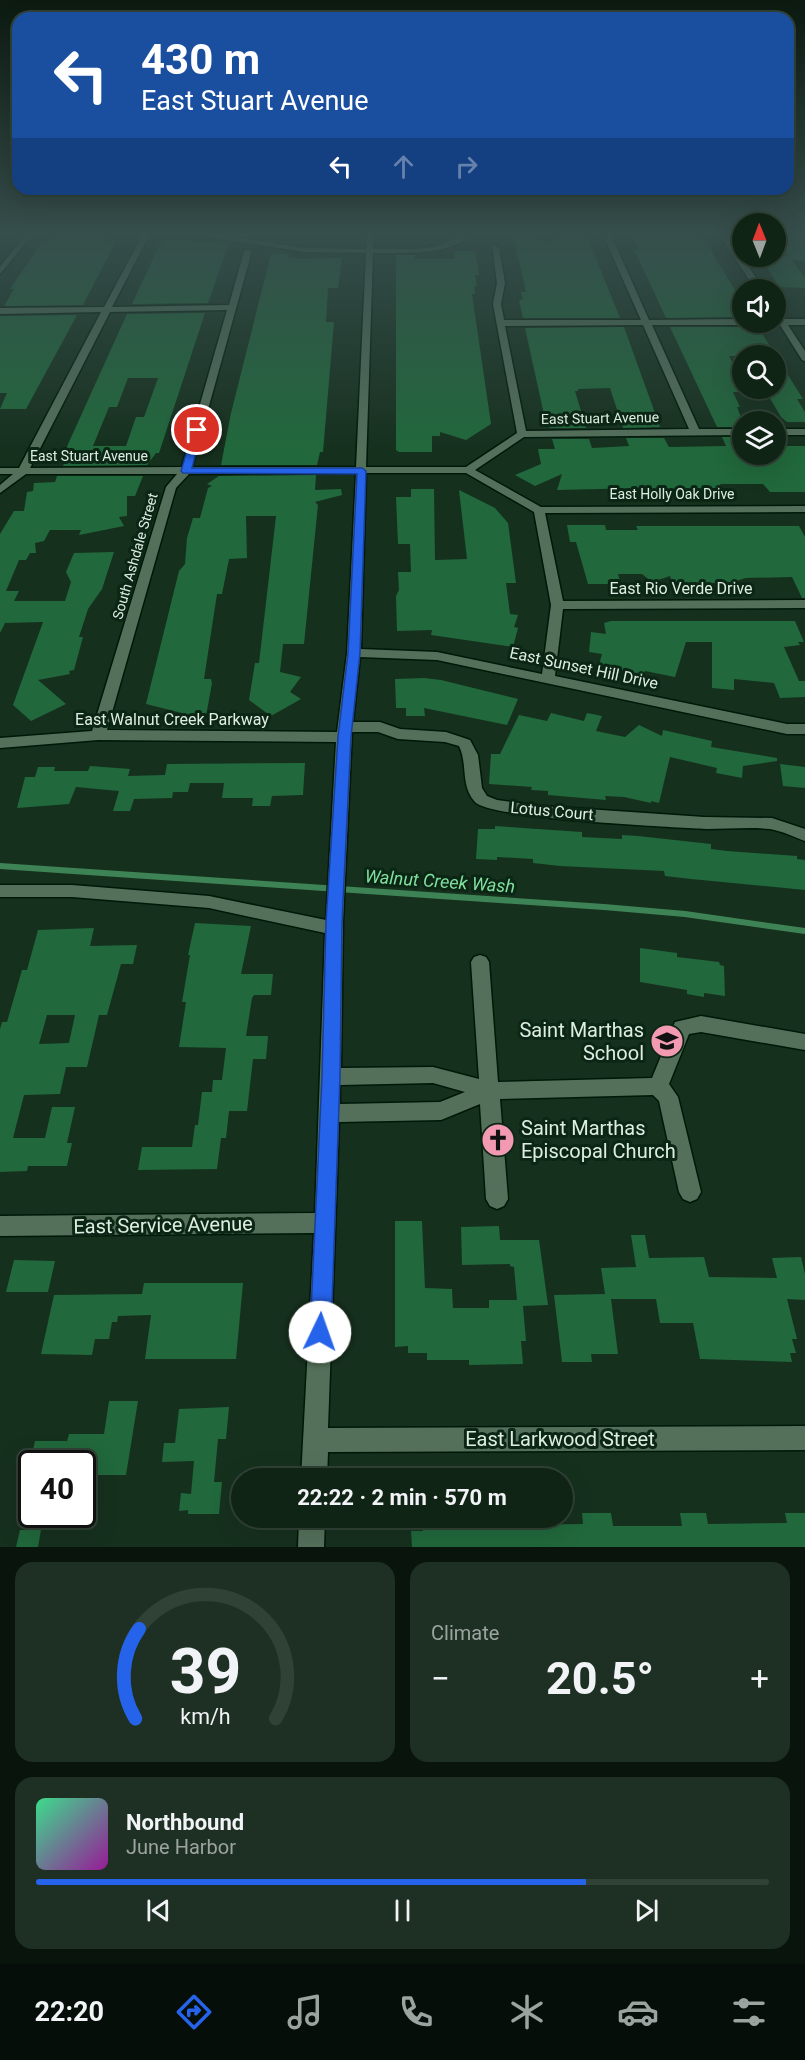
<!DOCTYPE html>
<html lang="en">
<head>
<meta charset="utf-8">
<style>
  :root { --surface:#102416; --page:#1e3023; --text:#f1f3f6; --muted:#9ca4a1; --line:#304135; --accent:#2563eb }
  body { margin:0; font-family:Roboto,sans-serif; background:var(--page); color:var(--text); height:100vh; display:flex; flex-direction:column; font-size:22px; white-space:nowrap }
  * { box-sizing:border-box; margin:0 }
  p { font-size:20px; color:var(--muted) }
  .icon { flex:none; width:33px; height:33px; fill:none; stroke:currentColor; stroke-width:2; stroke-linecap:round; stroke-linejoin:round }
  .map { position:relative; height:1547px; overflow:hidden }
  .details { display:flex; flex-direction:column; gap:15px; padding:15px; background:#09140c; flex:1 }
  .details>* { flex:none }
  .top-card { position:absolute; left:12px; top:12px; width:782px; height:183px; border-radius:18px; box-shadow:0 6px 24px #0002,0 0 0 2px var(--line); background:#1a4fa0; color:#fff; overflow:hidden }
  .needle { width:39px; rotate:359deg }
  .controls { position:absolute; left:732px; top:213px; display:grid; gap:12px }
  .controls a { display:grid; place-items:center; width:54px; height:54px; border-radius:50%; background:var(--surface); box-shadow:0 6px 24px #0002,0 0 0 2px var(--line); font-size:30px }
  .speed { position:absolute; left:18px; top:1450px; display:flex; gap:12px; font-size:30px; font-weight:700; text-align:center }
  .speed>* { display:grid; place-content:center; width:78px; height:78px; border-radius:50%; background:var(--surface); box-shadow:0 6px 24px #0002,0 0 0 2px var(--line); line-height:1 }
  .speed .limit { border:3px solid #111; border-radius:9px; background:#fff; color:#111 }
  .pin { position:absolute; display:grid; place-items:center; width:51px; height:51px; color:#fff; margin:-26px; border:3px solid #fff; border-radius:50%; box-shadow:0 2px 6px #0007 }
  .me { position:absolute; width:66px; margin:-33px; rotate:3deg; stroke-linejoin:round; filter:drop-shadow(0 0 4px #0008) }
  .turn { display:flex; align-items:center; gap:21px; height:126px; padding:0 30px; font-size:27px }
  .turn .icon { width:78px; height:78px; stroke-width:2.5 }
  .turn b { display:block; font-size:42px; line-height:51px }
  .lanes { display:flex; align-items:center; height:57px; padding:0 30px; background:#0003; justify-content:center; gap:30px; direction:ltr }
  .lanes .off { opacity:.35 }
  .big { font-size:45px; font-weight:700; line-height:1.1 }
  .details .tile { flex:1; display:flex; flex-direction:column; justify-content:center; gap:9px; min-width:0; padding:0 21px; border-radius:18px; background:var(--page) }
  .details .dial { align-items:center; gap:0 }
  .dial svg { height:156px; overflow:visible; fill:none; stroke:var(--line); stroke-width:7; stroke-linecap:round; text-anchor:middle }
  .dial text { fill:var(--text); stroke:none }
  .song { display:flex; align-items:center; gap:18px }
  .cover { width:72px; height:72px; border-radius:9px; background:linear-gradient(135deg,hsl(150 70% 55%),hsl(300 70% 35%)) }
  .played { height:6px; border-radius:3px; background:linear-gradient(90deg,var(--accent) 75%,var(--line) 75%) }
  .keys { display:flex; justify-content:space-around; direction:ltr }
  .heat { display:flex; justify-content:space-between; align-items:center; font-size:33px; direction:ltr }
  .details .tiles { flex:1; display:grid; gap:15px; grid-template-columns:1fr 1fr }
  .tile:last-child { grid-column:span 2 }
  .trip { position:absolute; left:231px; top:1468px; width:342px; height:60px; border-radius:30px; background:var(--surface); box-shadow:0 6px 24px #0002,0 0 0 2px var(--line); font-weight:700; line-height:60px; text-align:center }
  .dock { display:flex; height:96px; justify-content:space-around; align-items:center; background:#060e09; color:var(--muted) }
  .dock .icon { width:42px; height:42px }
  .dock .current { color:var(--accent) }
  .dock b { font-size:27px; color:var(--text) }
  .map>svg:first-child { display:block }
</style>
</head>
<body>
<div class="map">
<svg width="805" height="1547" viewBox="0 0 805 1547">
  <rect width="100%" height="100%" fill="#16301e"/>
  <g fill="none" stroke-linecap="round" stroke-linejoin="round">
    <polyline stroke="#3e8355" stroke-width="6" points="0,866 604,907 685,914 805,931"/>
  </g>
  <g fill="#21683c" fill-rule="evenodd">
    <polygon points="526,234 548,244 559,237 587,236 620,318 523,318 519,300 523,300 521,292 526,292 514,237"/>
    <polygon points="658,234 687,234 694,239 704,239 740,298 737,298 742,307 742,317 666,318 634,249 639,249 632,236 659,236"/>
    <polygon points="805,234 805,261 792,260 805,278 805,288 779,287 764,262 772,262 768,256 788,256 776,240 788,240 783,235"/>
    <polygon points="58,238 109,238 107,243 115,243 83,305 4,306 14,289 10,289 42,242"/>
    <polygon points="165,240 229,243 208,303 132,304 159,246 162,246"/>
    <polygon points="454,251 475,251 479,275 475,275 477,286 474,286 475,294 472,294 491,424 466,440 440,432 440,436 432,436 432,452 399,452 396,450 396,255 414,255 415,259 455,259"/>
    <polygon points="271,254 289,254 288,257 302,259 342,258 338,288 328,288 326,322 334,322 323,452 320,452 317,465 221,465 231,413"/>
    <path d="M205 313 159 453H156L147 465 63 466 69 453H64L127 314ZM128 378H158L144 417H136L126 446H93L109 407H117Z"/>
    <polygon points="77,315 26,409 0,409 7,393 0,393 0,316"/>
    <polygon points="748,322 752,322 756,329 760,330 803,399 797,399 805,412 805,422 787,422 781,417 764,388 776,388 776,356 729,356 742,382 742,392 733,392 740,407 737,407 742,420 742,427 717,427 670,327 742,327"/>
    <polygon points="624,327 660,427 623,428 610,388 578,389 578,391 575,391 586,428 550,428 543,410 525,328"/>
    <polygon points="722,437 742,437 742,454 776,454 776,446 805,446 805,492 770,492 763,484 720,484 721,486 717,486 719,492 643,492 642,488 557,490 562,474 535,486 515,475 541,464 538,449 555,449 552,439 589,439 592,448 629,446 626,438 664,438 669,447 726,446"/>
    <polygon points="316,475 315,490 341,489 342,495 315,502 318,505 304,644 283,644 280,672 301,677 290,692 301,699 271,716 249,700 255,663 259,663 276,516 246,516 247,558 229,559 222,594 217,594 204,679 211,679 212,683 206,716 194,716 146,704 179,571 185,564 187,538 193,518 200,518 208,488 212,486 207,484 219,476"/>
    <polygon points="57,476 143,476 135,496 127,496 127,516 119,517 124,526 79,535 81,530 50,530 44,541 35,543 36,553 30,553 26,560 19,560 6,591 19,591 14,601 65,601 71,582 66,572 74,553 114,552 102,589 88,609 79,637 83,637 74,670 69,671 70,674 38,680 66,704 31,721 13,705 43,622 5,623 0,633 0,534 14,511 24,511 27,492 33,491 34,483 55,482"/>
    <polygon points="411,489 434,489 435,560 467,559 459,490 495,508 508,523 516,583 506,583 510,614 518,615 514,627 518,628 513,647 431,635 432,630 397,631 396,596 399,590 398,572 411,572 410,544 398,544 396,497 411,497"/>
    <polygon points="567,525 605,525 606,530 638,530 636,526 799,526 805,537 805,598 802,598 792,577 746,578 729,583 672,583 670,576 652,582 642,574 618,574 621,584 588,584 576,542 570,542"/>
    <polygon points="611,621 795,621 804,642 798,642 800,645 784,647 799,681 805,681 805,697 780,698 774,683 734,679 734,690 712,688 712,642 686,642 675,677 645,671 643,675 599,665 602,654 589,652 591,632 606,634 604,623"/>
    <polygon points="424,678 441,680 518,699 507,725 424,708 425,716 406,716 406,708 396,708 395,679"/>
    <polygon points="551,713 584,721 587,713 602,716 596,731 625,737 639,725 662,736 663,730 712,741 711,747 777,758 777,761 743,766 742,778 716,773 717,768 670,757 659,803 651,801 651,803 624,797 605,796 606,800 548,795 548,791 531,790 532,787 489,784 491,754 500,754 519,715 547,721"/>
    <polygon points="305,763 303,795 272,796 270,806 252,806 253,798 222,798 224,783 190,783 188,792 173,792 172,798 134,799 130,811 113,811 119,791 76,787 69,804 17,808 25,777 35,777 38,767 55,767 54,771 88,771 90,766 130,769 128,776 165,775 167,764"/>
    <polygon points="780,764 805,767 805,788 783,786"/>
    <polygon points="495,826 582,832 582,837 622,839 622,835 638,836 711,844 711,849 727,851 797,856 797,859 805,860 805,890 691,879 665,876 664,871 560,866 533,863 533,859 497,857 497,860 476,859 478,829 495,829"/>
    <polygon points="195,923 251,926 241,974 273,974 271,995 254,995 252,998 246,1036 268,1036 266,1059 253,1059 247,1111 229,1111 226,1138 221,1138 217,1169 138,1170 142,1147 192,1147 195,1125 198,1125 202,1092 212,1092 213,1080 222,1080 226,1048 179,1047 186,1002 182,1002 190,955 188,955"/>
    <path d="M94 928 90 946 137 945 133 964H121L107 1015H99L87 1067H66L60 1094 24 1095 13 1138H45L52 1107H75L67 1143H72L67 1166H28L27 1171 0 1172V1029L2 1022H7L22 970H27L38 930ZM47 1015H75L69 1043 39 1044Z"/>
    <polygon points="640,948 677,953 677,957 719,962 720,965 724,966 725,996 704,993 704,997 687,994 687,990 640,982"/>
    <polygon points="395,1221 422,1221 425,1288 452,1289 453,1308 489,1308 489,1300 517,1300 514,1267 510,1266 510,1264 462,1265 461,1227 499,1226 500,1240 539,1240 548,1305 523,1306 526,1341 521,1341 523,1364 469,1365 469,1360 427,1360 427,1353 408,1353 408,1346 395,1347"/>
    <polygon points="631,1235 645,1235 649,1258 704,1257 709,1277 777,1278 772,1258 801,1257 805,1274 805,1300 787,1299 797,1339 792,1339 796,1353 790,1353 792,1362 700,1359 693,1323 660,1323 656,1299 611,1299 618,1354 591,1354 592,1362 562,1362 554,1295 605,1294 601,1268 636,1267"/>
    <polygon points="14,1260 55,1261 48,1292 6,1292"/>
    <polygon points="144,1283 243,1283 236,1359 145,1359 151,1315 118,1316 117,1322 112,1322 109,1339 95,1339 92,1355 41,1354 54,1295 142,1294"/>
    <polygon points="109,1401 138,1401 126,1475 82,1475 82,1464 30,1464 35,1441 67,1441 69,1434 104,1434"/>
    <polygon points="229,1407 226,1439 218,1439 214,1482 222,1482 219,1514 188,1514 188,1510 179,1511 181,1493 191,1494 194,1461 162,1462 164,1443 175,1443 179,1409"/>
    <polygon points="582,1513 611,1513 613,1526 682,1526 680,1513 706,1513 708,1524 787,1523 785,1513 805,1513 805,1547 412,1547 411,1531 423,1531 422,1521 509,1518 509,1525 583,1524"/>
    <polygon points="20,1530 41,1530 38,1547 16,1547"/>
  </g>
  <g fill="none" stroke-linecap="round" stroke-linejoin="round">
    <defs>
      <g id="minor">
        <polygon points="26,234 33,234 0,274 0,267"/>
        <path d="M143 234H150L112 307 229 305 244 251 248 249 252 251 192 467H356L366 253 304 252 209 237 178 236 175 234H214L304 248 366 249 367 234H374L373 249C394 248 416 251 436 246 449 242 459 234 472 234 450 256 403 253 373 253L366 467H466L517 433 493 304 497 283 492 245 499 247 505 283 501 304 504 320H641L604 237 608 235 612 237 649 320 742 319V322H746L742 325H652L699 429H742V435L524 437 475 470 541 507 805 506V512L545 513 563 601 805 600V608L563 609 555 676 787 724H805V734H787L437 660 360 657 353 722H380L400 729 446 732 470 740 478 755 482 788 487 796 497 800 542 806 704 817 772 818 805 829V841C794 837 782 831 770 829 749 827 727 829 706 829 673 827 491 819 475 802 460 786 468 764 459 746L445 742 398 739 378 732H352L343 922 341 1068 433 1067 479 1079 471 962 474 957 480 955 486 957 489 962 498 1082 652 1078 675 1022 701 1016 805 1034V1050L701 1032 689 1034 669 1084 678 1097 701 1192 697 1199 690 1202 683 1199 679 1192 659 1101 653 1095 500 1099 508 1199 504 1206 497 1209 490 1206 486 1199 480 1104 441 1120 339 1122 328 1428 805 1426V1450L328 1452 327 1479H301L314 1233 0 1236V1216L315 1213 325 933 209 908 72 897H0V885H72L209 896 326 920 336 742 98 740 0 748V738L92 731 166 487 177 474H26L0 493V485L13 474H0V468H19L101 312 0 314V308L104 307ZM227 310 182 467 30 468 110 312ZM643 325 689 429 526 431 505 326ZM356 473 347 653 337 732 107 730 176 488 189 474ZM366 473H466L534 512 551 605 542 674 437 652 361 649ZM433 1083 465 1092 440 1102 340 1104V1085Z"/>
        <polygon points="724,234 727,234 764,290 756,290 720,236"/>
        <polygon points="776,309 785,319 805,319 805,325 788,325 805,351 805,361 802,360 780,325 772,322 776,322"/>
        <rect x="776" y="429" width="29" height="6"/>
        <polygon points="299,1518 325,1518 324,1547 298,1547"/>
      </g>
    </defs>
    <use href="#minor" stroke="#001808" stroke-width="3"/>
    <use href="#minor" fill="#54705b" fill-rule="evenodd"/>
  </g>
  <linearGradient id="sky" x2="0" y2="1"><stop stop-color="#0c1a10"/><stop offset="0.52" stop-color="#364e4c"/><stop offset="1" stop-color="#364e4c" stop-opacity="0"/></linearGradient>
  <rect width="805" height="450" fill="url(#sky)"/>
  <polygon fill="#2563eb" stroke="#184099" stroke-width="1.5" points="197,427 202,430 192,468 362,468 366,471 360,653 351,737 342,922 340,1077 331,1332 328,1339 320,1342 313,1339 310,1332 322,1077 326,922 338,737 348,653 357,474 183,473 181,471 193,430"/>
  <defs>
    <symbol id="school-disc" viewBox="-11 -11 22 22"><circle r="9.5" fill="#f19ab1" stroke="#0c2615"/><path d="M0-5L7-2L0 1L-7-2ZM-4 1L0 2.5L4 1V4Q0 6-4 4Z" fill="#111"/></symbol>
    <symbol id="church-disc" viewBox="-11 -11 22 22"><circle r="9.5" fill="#f19ab1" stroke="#0c2615"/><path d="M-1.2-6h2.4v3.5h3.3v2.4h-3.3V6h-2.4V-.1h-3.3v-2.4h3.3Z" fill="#111"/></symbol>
  </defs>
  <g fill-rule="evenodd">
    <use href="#school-disc" x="648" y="1022" width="38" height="38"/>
    <use href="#church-disc" x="479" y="1121" width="38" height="38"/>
  </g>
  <g text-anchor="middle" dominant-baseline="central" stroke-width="6" stroke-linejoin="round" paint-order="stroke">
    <g font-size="14" fill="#ddede1" stroke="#0c2615">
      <text transform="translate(600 418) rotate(-1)">East Stuart Avenue</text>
      <text x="89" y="456">East Stuart Avenue</text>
      <text x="672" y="494">East Holly Oak Drive</text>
      <text transform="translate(135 556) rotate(-74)">South Ashdale Street</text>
    </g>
    <g font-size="16" fill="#ddede1" stroke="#0c2615">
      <text x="681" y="588">East Rio Verde Drive</text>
      <text transform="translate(584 668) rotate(12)">East Sunset Hill Drive</text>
      <text x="172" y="719">East Walnut Creek Parkway</text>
      <text transform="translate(552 811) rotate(5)">Lotus Court</text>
    </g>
    <g font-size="18" font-style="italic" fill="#81e09e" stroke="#0c2615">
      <text transform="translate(440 881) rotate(4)">Walnut Creek Wash</text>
    </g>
    <g font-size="20" fill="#ddede1" stroke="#0c2615" text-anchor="end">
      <text x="644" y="1030">Saint Marthas<tspan x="644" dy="23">School</tspan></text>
      <text x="521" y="1128" text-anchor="start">Saint Marthas<tspan x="521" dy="23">Episcopal Church</tspan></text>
    </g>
    <g font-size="20" fill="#ddede1" stroke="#0c2615">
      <text transform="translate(163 1225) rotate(-1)">East Service Avenue</text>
      <text x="560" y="1439">East Larkwood Street</text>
    </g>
  </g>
</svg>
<div class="controls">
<a><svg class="needle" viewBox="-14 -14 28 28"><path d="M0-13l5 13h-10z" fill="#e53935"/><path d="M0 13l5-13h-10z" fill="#9ca4a1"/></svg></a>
<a><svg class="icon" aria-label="sound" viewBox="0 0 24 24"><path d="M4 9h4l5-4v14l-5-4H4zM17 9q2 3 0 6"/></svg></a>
<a><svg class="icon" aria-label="search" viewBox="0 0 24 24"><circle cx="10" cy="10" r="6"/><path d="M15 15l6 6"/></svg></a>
<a><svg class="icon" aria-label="layers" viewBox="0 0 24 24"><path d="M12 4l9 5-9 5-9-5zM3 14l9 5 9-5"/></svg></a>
</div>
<div class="speed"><div class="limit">40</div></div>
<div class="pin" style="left:197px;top:430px;background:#d93025"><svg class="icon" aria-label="arrive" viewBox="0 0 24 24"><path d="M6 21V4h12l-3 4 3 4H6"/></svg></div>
<svg class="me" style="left:320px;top:1332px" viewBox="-20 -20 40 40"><circle r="19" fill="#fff"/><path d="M0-13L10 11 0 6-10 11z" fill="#2563eb"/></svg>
<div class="trip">22:22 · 2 min · 570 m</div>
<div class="top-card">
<div class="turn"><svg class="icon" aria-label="left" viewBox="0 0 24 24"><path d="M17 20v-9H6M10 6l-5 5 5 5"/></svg><div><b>430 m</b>East Stuart Avenue</div></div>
<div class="lanes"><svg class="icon" aria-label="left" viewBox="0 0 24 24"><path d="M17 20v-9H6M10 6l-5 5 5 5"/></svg><svg class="icon off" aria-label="ahead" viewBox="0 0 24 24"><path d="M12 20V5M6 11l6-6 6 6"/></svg><svg class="icon off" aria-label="right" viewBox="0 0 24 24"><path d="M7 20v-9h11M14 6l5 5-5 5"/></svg></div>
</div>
</div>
<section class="details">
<div class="tiles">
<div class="tile dial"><svg viewBox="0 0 100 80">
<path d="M14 69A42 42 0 1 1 86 69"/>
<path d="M14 69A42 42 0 0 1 16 23" stroke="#2563eb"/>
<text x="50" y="56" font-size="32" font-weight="700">39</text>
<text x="50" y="72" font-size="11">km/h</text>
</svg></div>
<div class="tile"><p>Climate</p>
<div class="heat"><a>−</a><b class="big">20.5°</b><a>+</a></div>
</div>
<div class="tile">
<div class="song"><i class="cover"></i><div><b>Northbound</b><p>June Harbor</p></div></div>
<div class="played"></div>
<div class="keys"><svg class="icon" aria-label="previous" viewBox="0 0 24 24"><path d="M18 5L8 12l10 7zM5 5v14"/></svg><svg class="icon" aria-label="pause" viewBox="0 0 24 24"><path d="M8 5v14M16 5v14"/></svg><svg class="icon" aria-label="next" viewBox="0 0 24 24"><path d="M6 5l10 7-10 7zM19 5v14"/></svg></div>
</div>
</div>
</section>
<nav class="dock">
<b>22:20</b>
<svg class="icon current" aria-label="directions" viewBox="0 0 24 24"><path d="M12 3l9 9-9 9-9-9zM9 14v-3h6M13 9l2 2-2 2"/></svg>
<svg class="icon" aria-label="music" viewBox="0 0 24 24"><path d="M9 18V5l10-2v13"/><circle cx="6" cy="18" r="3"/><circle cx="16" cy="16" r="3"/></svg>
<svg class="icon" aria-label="phone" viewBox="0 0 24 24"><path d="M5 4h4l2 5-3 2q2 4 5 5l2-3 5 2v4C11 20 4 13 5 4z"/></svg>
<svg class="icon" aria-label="climate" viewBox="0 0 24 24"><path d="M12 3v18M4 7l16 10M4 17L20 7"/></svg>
<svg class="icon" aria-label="car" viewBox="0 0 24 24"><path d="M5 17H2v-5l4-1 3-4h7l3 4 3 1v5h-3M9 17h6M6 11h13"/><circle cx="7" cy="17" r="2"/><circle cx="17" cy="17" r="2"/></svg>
<svg class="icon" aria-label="filters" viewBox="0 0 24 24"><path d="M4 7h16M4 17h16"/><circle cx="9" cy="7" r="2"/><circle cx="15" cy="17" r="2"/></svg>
</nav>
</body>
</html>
